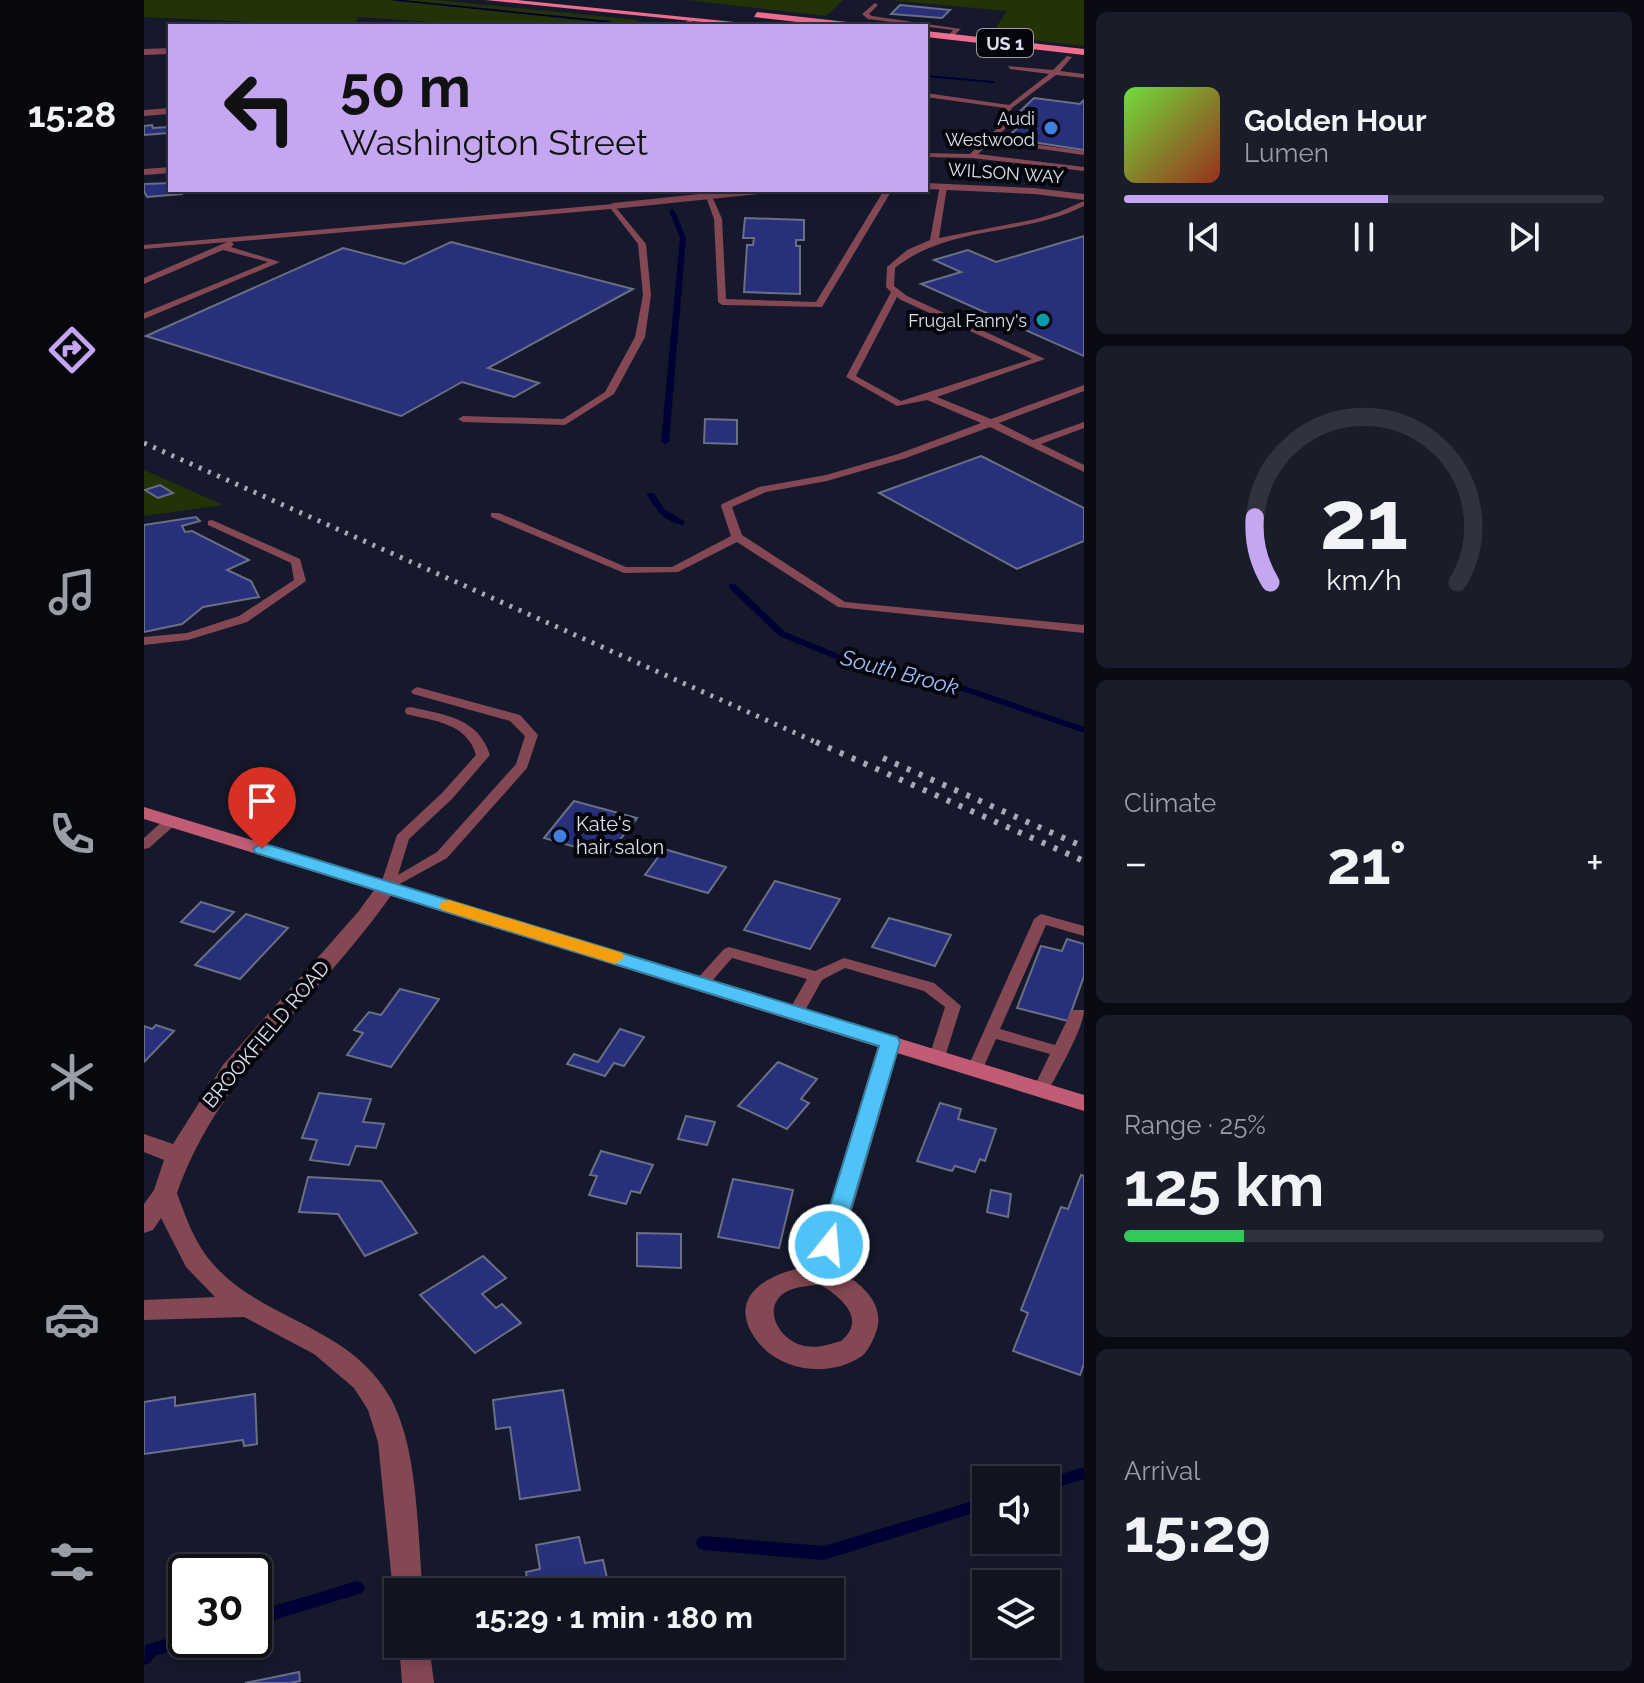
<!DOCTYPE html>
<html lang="en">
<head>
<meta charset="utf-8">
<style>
  :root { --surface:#101320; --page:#191c29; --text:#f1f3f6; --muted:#9c9ea5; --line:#30323e; --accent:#c5a6f0 }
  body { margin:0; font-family:Raleway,sans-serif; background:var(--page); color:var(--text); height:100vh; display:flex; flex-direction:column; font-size:30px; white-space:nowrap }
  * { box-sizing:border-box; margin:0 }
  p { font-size:26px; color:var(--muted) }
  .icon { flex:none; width:44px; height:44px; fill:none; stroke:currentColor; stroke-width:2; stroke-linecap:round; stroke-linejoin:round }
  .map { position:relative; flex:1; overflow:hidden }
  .panel { display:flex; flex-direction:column; gap:12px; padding:12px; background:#090a12; width:560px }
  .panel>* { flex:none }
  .top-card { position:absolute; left:24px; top:24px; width:760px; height:168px; border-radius:0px; box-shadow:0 4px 12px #0003,0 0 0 2px var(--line); background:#c5a6f0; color:#111; overflow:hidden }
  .fabs { position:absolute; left:828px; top:1466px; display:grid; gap:16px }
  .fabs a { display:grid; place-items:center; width:88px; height:88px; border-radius:0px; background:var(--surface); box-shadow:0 4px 12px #0003,0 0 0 2px var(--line); font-size:40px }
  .speed { position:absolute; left:24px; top:1554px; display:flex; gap:16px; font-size:40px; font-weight:700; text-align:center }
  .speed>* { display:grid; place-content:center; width:104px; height:104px; border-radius:50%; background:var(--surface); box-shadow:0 4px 12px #0003,0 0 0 2px var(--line); line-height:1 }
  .speed .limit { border:4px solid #111; border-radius:12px; background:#fff; color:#111 }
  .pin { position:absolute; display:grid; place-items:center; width:68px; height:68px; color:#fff; margin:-82px -34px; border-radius:50% 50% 50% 0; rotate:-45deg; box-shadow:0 0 8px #0007 }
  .pin .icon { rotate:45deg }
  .me { position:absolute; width:88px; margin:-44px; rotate:17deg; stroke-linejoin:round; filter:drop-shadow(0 0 6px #0008) }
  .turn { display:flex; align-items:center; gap:28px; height:168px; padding:0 40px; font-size:36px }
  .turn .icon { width:104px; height:104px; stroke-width:2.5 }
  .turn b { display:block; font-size:56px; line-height:68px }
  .big { font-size:60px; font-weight:700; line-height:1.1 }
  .panel .card { flex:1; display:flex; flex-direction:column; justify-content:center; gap:12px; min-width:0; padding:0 28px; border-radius:12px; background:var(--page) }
  .panel .dial { align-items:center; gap:0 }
  .dial svg { height:208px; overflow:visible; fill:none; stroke:var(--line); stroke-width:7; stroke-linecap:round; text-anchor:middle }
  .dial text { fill:var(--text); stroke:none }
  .song { display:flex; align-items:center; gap:24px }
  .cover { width:96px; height:96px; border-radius:12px; background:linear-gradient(135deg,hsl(100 70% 55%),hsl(10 70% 35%)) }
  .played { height:8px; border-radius:4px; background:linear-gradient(90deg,var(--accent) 55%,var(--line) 55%) }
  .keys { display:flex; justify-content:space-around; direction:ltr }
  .heat { display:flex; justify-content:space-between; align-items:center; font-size:44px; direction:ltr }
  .charge { height:12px; border-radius:6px; background:linear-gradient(90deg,#34c759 25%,var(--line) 0) }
  .trip { position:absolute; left:240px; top:1578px; width:460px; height:80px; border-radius:0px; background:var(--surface); box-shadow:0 4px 12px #0003,0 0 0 2px var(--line); font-weight:700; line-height:80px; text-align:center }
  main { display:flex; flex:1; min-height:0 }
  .dock { display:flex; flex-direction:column; width:144px; justify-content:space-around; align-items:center; background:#06080d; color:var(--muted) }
  .dock .icon { width:56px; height:56px }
  .dock .current { color:var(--accent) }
  .dock b { font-size:36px; color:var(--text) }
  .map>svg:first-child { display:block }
</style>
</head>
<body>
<main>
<nav class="dock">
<b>15:28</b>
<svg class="icon current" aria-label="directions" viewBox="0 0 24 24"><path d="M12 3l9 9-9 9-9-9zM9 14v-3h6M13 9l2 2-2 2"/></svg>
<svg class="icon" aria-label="music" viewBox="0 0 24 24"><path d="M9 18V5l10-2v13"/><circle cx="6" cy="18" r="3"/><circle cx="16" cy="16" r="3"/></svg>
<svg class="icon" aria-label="phone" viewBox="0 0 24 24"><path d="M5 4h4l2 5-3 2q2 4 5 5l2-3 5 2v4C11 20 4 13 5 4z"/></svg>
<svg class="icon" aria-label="climate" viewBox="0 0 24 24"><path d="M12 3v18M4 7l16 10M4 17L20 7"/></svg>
<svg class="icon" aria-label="car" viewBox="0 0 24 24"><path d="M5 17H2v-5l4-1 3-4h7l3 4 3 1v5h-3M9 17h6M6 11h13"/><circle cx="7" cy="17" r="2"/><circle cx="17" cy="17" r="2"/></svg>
<svg class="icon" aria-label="filters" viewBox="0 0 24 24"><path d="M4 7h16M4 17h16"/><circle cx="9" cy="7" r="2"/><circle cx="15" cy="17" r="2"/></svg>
</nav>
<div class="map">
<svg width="940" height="1683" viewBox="0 0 940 1683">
  <rect width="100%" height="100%" fill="#15192b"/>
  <g fill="#243307">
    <polygon points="0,0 292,0 495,20 487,26 350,26 214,17 211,26 201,26 0,17"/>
    <polygon points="543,0 699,0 682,16"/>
    <polygon points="745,0 940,0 940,46 847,35 863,11"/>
    <polygon points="0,470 79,505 0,516"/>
  </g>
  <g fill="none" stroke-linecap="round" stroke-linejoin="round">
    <g fill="#000034" fill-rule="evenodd">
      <polygon points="244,0 259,0 466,21 472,26 468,26 465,23"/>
      <polygon points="782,75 849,81 851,82 849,83 782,77"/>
      <polygon points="528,209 531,211 542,238 525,442 521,444 517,442 536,238 525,211"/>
      <path d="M504 493H510L520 509 540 521V525C521 523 512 510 503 495Z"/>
      <polygon points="585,584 591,584 641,632 717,663 803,680 940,727 940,733 798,684 712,667 635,636 585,588"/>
      <polygon points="940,1467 940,1479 902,1491 902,1480 899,1480"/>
      <polygon points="842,1497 842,1509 680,1560 559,1550 554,1548 552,1543 554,1538 559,1536 680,1546"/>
      <polygon points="213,1581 218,1583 221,1588 218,1593 110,1626 110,1612"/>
      <polygon points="42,1633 42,1640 50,1640 47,1645 11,1656 6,1663 0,1665 1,1645"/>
    </g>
  </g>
  <g fill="#28307c" stroke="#696f85" stroke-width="2">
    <polygon points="756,5 806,10 798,18 747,14"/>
    <polygon points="890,98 936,104 940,100 940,150 862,138 885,118 871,116"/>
    <polygon points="8,125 9,128 23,127 24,133 0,135 0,126"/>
    <polygon points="26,183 26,190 37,190 38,194 3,197 0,191 0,184"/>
    <polygon points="601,218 660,220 660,240 652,240 652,246 656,246 656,294 600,292 603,245 609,245 610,238 599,238"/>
    <polygon points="940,236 940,356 777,284 817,272 790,260 824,250 852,262"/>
    <polygon points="307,242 489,289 344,368 395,383 370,397 318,382 257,416 2,336 199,248 260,264"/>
    <polygon points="561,419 593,420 593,444 560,443"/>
    <polygon points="837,456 940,508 940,541 873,569 735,493"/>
    <polygon points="16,485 29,493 14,498 1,490"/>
    <polygon points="52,517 56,521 38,526 41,532 48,531 105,560 83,570 107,581 115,597 59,607 38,624 0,632 0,525"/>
    <polygon points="430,801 493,818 463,856 400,838"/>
    <polygon points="520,849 582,867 564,893 501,875"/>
    <polygon points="631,881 696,899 666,949 600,930"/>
    <polygon points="57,902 90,912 70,932 37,922"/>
    <polygon points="102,914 144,928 96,979 51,965"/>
    <polygon points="745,918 807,935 791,966 728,947"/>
    <polygon points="923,939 940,944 940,976 924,1021 873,1008 897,946 918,951"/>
    <polygon points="256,989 295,999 247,1067 203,1055 219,1033 210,1030 225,1012 237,1015"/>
    <polygon points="12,1025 30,1031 0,1062 0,1026 8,1029"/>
    <polygon points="476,1029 500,1037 480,1066 470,1063 461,1076 423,1064 430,1054 454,1062"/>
    <polygon points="634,1062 673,1079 657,1099 665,1103 643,1129 594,1106"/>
    <polygon points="175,1093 227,1099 219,1122 240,1124 232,1148 212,1146 205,1165 166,1160 173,1140 158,1138"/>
    <polygon points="796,1103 817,1109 814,1119 852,1129 841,1161 836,1159 831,1172 811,1166 808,1171 773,1161"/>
    <polygon points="542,1116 571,1122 563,1145 534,1139"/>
    <polygon points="457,1151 509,1165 496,1193 487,1191 482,1204 445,1195 453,1176 446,1175"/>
    <polygon points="937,1175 940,1176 940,1364 936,1375 869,1351 884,1313 877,1310 917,1207 924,1209"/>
    <polygon points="164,1177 237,1181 273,1233 221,1256 194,1214 155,1212"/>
    <polygon points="589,1179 649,1190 635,1248 574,1237"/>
    <polygon points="847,1190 867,1194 864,1217 843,1212"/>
    <polygon points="493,1233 537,1234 537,1268 493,1266"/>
    <polygon points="339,1256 362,1278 338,1294 352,1308 358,1304 377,1323 331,1353 276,1295"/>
    <polygon points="419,1390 436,1490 376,1499 366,1427 352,1429 349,1400"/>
    <polygon points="111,1394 113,1444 100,1446 99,1440 0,1454 0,1402 31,1397 31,1406"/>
    <polygon points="435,1537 441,1563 459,1560 465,1587 442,1592 373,1592 373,1589 384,1587 382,1572 396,1569 392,1545"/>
    <polygon points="391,1644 441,1644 392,1653"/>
    <polygon points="155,1672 156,1681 146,1683 101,1683"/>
  </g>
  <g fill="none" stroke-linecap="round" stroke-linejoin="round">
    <g fill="#844754" fill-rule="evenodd">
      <polygon points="731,3 734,5 725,14 728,16 817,29 806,39 803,37 809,30 724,19 718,14"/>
      <polygon points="545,18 550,19 546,26 540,26"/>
      <polygon points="923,56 928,57 916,71 940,74 940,78 912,75 868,108 864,114 867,123 851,139 940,151 940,155 847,142 834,154 940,167 940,171 828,158 782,157 782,153 826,154 859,123 856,114 861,108 782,97 782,93 865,105 905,74 866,69 864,66 909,70"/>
      <path d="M796 185 803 187 795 238 892 219 915 212 940 201V206C878 237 806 224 751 268L750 286 763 296 901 359 793 397 847 419 940 385V391L855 423 889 440 940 422V428L897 444 940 465V472L846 427 762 458 683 481 622 492 588 507 598 535 701 602 940 625V633L694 607 593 542 534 572 480 573 347 517V513H355L482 567H528L587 536 577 506 578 504 615 487 682 475 754 454 837 423 783 400 753 406 702 377 747 292 742 287 743 267 763 250 786 240ZM753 297 757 300 888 359 757 401 712 376Z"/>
      <polygon points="740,190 748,190 678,307 578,305 574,302 570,219 561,194 568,196 578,219 582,299 672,302"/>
      <polygon points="469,204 502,244 507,295 501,337 470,394 421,425 319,422 314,419 319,416 419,419 461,392 491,337 499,295 494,244 467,209 87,242 90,244 87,247 136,262 0,319 0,313 124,262 79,250 0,284 0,278 83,242 0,249 0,245"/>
      <polygon points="68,520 156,559 162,581 103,622 44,640 0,645 0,637 43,633 95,616 150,580 147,563 64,525 64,521"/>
      <path d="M273 687 376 715 394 735 383 768 303 858 243 891 236 887 253 835 298 793 332 755C323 723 290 721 262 714L261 711 262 708 267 707C300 715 334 717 346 755L308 799 265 839 254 875 293 852 372 764 381 736 366 721 269 694 267 691Z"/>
      <polygon points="27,817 32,818 34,821 32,824 5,848 0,849 0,838 22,818"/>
      <path d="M897 914 940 926V936L902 925 856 1029 911 1045 928 1010H940C940 1028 913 1074 903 1093H891L889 1089 906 1054 852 1039 837 1073H825L823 1069 890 919Z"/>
      <polygon points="585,947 671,971 700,958 790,983 817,1006 801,1057 799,1061 787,1061 785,1057 801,1007 780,991 701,968 678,980 658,1016 646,1016 644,1012 663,979 588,958 562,988 552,988 549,984 552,980 580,949"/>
    </g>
    <g fill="#844754" fill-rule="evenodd">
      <polygon points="26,48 26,54 0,55 0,49"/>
      <polygon points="26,108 26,114 0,116 0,110"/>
      <polygon points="26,167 26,173 0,175 0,169"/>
      <polygon points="782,183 890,188 940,194 940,200 890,194 782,189"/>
      <polygon points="593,190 632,190 626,193 469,209 463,206 469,203"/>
      <path d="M243 881 253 887C182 992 76 1070 33 1193 42 1218 51 1244 69 1264 120 1322 206 1325 247 1399 275 1451 273 1534 279 1592H254V1602L249 1592 234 1442 224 1410 210 1388 170 1354 100 1317 0 1320V1300L71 1297 42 1267 17 1218 9 1230 0 1233V1204L10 1190 20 1160 0 1152V1134L29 1144 79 1065 214 912 236 882Z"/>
      <path d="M746 1034 754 1036 757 1042 691 1269C717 1282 744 1305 731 1335 728 1342 724 1351 718 1356 683 1380 630 1370 609 1335 582 1291 633 1271 667 1266L735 1042 738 1036ZM675 1284C696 1296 724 1319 697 1341 683 1345 669 1350 654 1344 628 1333 618 1299 649 1289 657 1286 667 1286 675 1284Z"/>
      <polygon points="255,1644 285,1644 290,1683 258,1683"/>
    </g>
    <polygon fill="#c05d75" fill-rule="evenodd" points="0,807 940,1095 940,1111 0,819"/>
    <g fill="#ee6e8f" fill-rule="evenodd">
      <polygon points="341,0 373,0 630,26 597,26"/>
      <polygon points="613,12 712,23 716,26 688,26 610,17"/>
      <polygon points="782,31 940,49 940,55 782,37"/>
    </g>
    <polyline stroke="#a6aab7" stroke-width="5" stroke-dasharray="3 7" stroke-linecap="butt" points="0,443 676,744"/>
    <g stroke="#a6aab7" stroke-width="6" stroke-dasharray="4 9" stroke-linecap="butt">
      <polyline points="672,742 940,861"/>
      <polyline points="739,758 940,847"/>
    </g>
  </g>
  <polygon fill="#4fc3f7" stroke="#337fa1" stroke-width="2" points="118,843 753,1037 756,1042 694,1252 685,1254 677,1252 674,1245 735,1046 112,853 109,849"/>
  <polygon fill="#f59e0b" points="305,900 478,953 481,957 471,964 298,910 295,906 298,902"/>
  <g fill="#3f7fe0" stroke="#04050c" stroke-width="3">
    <circle cx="907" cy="128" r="8"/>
    <circle cx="416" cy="836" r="8"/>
  </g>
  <circle fill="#0f9aa8" stroke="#04050c" stroke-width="3" cx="899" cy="320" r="8"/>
  <g text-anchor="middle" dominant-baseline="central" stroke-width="8" stroke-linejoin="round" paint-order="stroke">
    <rect fill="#04050c" stroke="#9c9faa" stroke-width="2" x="833" y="29" width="56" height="28" rx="6"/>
    <g font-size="18" font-weight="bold" fill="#dde1ed">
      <text x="861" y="43">US 1</text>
    </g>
    <g font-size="18" fill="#dde1ed" stroke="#04050c" text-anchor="end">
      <text x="891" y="118">Audi<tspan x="891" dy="21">Westwood</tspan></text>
      <text x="883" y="320">Frugal Fanny's</text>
    </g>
    <g font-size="18" fill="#dde1ed" stroke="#04050c">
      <text transform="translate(862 173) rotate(4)">WILSON WAY</text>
    </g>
    <g font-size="20" fill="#dde1ed" stroke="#04050c" text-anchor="start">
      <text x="432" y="824">Kate's<tspan x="432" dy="23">hair salon</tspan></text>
    </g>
    <g font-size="20" fill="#dde1ed" stroke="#04050c">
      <text transform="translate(122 1034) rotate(-50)">BROOKFIELD ROAD</text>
    </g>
    <g font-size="22" font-style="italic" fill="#9dbffc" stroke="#04050c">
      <text transform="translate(756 672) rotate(15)">South Brook</text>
    </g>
  </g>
</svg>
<div class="fabs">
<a><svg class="icon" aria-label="sound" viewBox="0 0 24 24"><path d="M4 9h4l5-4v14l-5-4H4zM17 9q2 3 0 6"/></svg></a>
<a><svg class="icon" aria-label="layers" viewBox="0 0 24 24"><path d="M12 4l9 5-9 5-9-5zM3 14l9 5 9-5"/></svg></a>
</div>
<div class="speed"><div class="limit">30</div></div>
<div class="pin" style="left:118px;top:849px;background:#d93025"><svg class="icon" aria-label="arrive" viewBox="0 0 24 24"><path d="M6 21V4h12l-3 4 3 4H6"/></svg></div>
<svg class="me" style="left:685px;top:1245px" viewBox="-20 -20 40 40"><circle r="17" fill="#4fc3f7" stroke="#fff" stroke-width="3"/><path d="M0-11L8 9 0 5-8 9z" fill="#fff"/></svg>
<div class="trip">15:29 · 1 min · 180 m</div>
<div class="top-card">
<div class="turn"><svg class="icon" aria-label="left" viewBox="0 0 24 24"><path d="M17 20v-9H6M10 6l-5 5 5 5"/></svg><div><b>50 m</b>Washington Street</div></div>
</div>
</div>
<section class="panel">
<div class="card">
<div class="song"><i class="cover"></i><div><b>Golden Hour</b><p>Lumen</p></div></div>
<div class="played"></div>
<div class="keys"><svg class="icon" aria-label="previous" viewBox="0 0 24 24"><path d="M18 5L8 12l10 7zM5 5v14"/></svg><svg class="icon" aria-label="pause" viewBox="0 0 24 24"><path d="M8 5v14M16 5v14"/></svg><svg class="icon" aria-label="next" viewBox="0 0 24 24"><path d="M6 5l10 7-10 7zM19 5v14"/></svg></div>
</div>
<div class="card dial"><svg viewBox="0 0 100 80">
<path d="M14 69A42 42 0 1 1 86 69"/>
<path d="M14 69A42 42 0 0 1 8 44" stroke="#c5a6f0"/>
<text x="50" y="56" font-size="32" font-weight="700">21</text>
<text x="50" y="72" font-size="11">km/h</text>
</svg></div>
<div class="card"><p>Climate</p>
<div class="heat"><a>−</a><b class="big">21°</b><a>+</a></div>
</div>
<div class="card"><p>Range · 25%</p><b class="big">125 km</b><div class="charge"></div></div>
<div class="card"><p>Arrival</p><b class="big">15:29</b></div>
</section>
</main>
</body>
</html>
